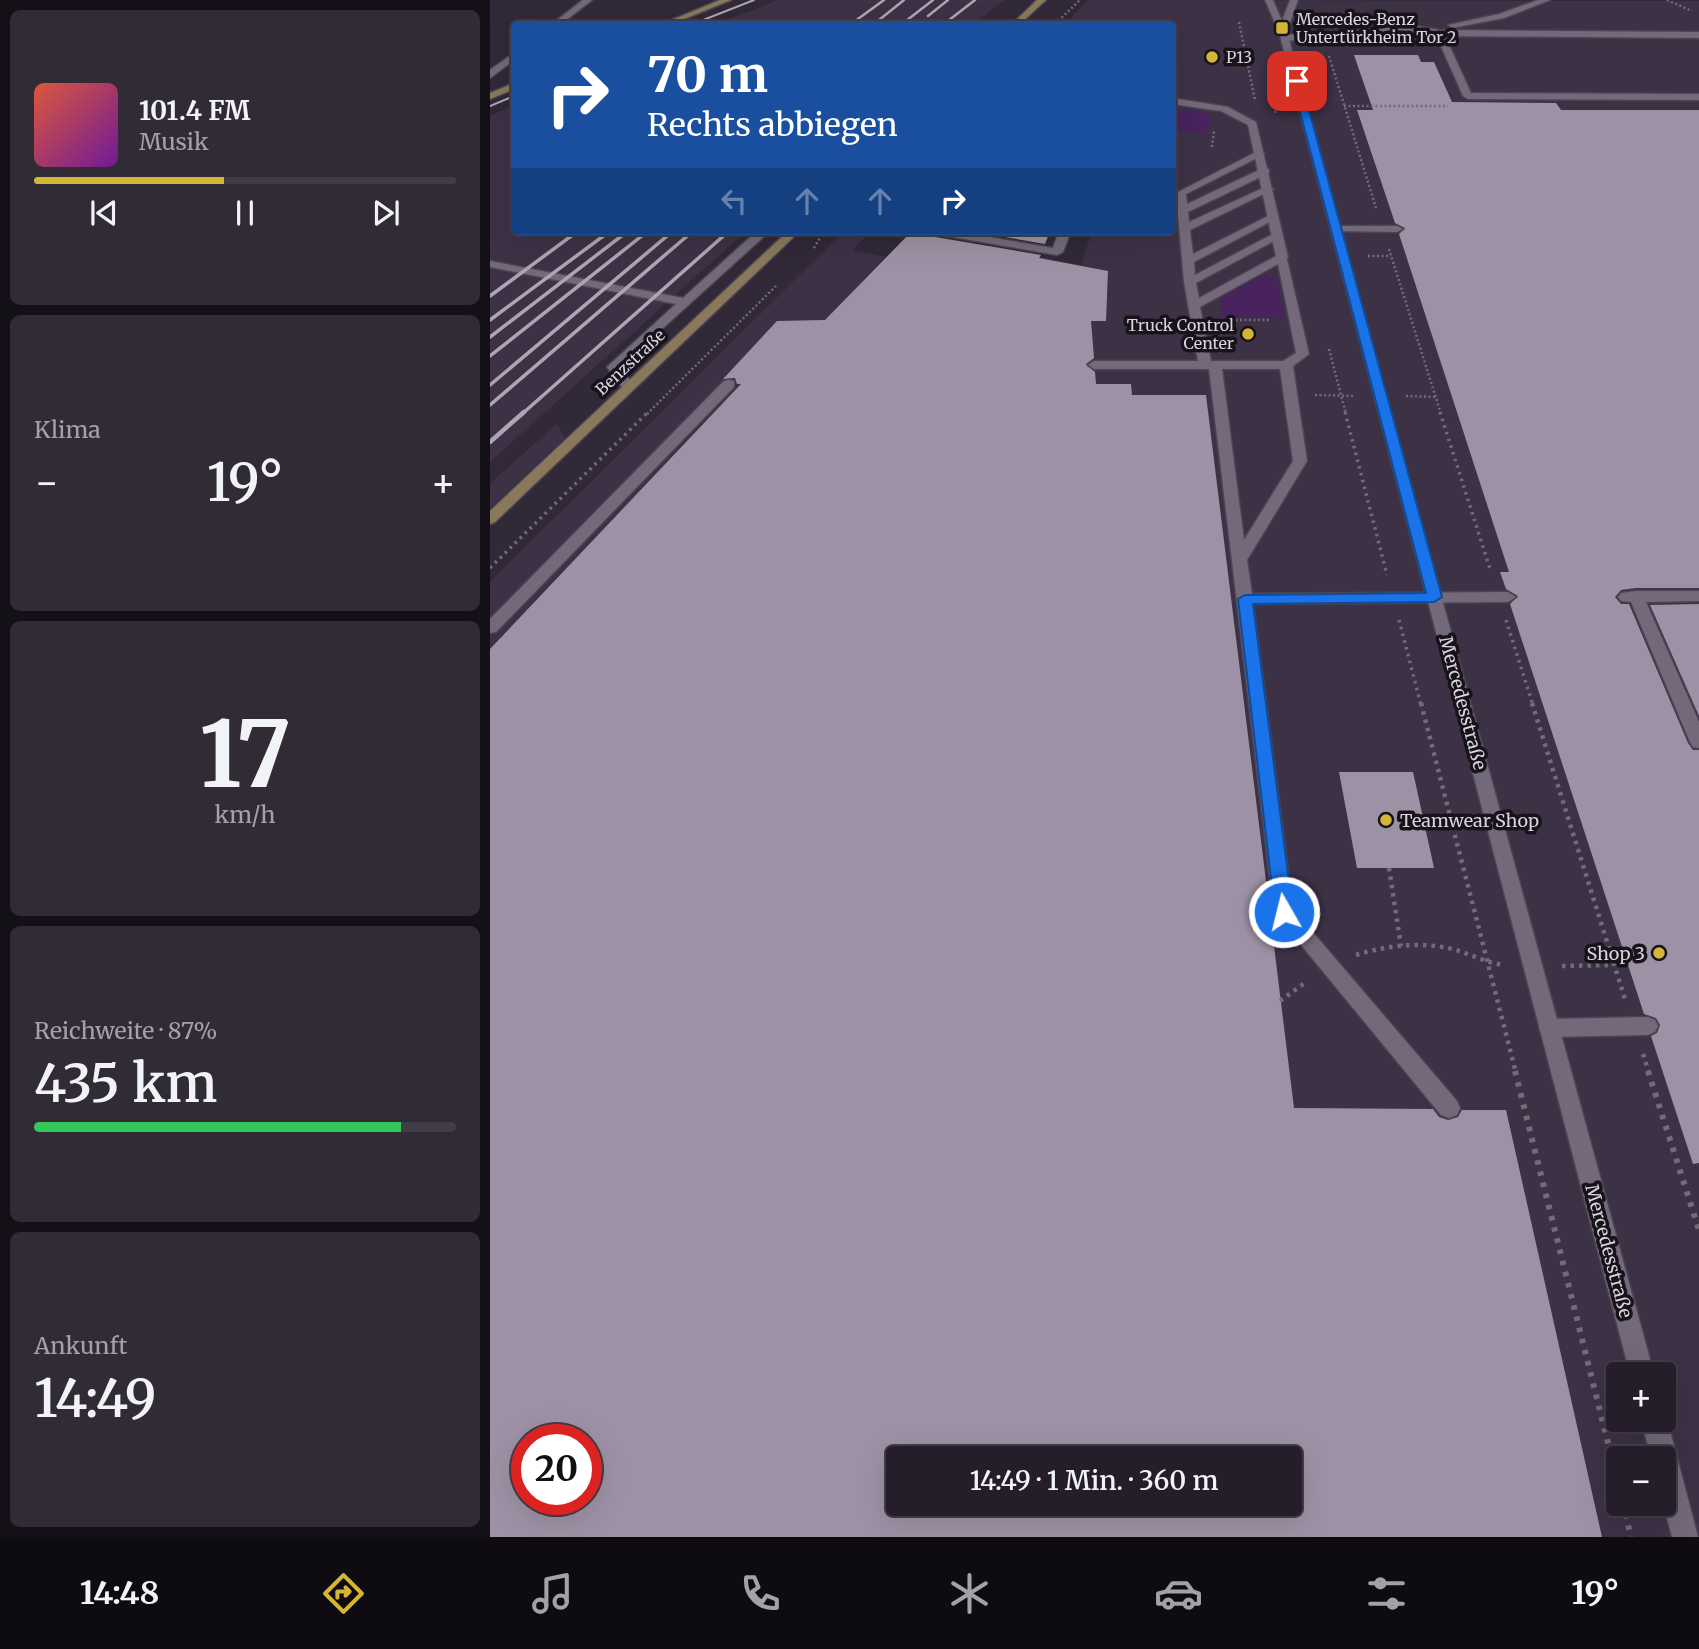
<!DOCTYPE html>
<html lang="de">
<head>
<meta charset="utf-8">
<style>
  :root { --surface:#251e2a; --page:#312b36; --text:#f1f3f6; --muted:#a3a2a8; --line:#423c47; --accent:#d5b535 }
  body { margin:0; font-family:Merriweather,serif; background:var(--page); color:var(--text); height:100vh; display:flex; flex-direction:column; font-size:26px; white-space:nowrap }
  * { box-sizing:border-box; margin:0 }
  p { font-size:23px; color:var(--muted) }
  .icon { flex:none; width:38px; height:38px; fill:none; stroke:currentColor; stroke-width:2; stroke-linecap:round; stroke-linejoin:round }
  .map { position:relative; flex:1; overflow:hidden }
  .panel { display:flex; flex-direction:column; gap:10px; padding:10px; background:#141017; width:490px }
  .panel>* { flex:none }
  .guide { position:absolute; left:21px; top:21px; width:665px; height:214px; border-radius:7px; box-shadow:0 7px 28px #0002,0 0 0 2px var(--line); background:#1a4fa0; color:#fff; overflow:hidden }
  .fabs { position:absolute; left:1116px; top:1362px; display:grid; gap:14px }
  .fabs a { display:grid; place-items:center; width:70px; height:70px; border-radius:7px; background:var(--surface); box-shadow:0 7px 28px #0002,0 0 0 2px var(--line); font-size:35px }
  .speed { position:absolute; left:21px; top:1424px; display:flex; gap:14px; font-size:35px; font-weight:700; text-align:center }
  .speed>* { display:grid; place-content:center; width:91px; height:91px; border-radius:50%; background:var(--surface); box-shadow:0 7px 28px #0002,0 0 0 2px var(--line); line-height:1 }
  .speed .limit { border:10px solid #d22; background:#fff; color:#111 }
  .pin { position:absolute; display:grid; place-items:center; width:60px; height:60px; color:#fff; margin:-30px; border-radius:14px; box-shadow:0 4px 10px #0006 }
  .me { position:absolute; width:77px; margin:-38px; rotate:352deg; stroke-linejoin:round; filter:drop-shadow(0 0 5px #0008) }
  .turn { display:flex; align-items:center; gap:24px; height:147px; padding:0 21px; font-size:32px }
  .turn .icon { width:91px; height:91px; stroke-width:2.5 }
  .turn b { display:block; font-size:49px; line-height:60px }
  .lanes { display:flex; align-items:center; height:66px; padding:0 21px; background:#0003; justify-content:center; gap:35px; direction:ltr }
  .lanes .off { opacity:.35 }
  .big { font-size:52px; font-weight:600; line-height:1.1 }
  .panel .widget { flex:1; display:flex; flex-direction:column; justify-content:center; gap:10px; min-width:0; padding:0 24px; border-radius:10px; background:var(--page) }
  .panel .dial { align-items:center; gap:0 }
  .dial b { font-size:91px; line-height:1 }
  .song { display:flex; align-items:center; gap:21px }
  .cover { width:84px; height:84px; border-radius:10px; background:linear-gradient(135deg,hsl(10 70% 55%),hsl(280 70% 35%)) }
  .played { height:7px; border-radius:4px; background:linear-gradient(90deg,var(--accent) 45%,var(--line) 45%) }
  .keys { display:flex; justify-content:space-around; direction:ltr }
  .heat { display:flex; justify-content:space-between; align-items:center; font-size:38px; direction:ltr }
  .charge { height:10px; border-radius:5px; background:linear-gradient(90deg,#34c759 87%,var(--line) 0) }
  .trip { position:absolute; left:396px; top:1446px; width:416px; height:70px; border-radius:7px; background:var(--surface); box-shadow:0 7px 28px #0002,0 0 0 2px var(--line); font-weight:600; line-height:70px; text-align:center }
  .dock { display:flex; height:112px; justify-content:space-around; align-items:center; background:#0f0c11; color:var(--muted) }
  .dock .icon { width:49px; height:49px }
  .dock .selected { color:var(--accent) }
  .dock b { font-size:32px; color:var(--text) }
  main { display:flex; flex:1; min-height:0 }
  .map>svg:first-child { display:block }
</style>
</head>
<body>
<main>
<section class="panel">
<div class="widget">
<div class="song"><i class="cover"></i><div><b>101.4 FM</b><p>Musik</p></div></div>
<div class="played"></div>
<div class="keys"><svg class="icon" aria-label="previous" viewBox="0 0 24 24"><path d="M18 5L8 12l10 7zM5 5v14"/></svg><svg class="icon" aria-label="pause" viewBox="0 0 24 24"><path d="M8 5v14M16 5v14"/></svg><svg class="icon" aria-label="next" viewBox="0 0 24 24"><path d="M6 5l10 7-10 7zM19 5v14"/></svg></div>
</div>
<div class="widget"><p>Klima</p>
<div class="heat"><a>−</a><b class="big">19°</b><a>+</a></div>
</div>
<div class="widget dial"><b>17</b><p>km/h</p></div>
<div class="widget"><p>Reichweite · 87%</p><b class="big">435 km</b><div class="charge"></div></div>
<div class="widget"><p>Ankunft</p><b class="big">14:49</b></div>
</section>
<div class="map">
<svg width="1209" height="1537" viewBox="0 0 1209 1537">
  <rect width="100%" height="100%" fill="#312838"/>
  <g fill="#3d3146" fill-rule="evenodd">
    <polygon points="288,0 514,0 484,24 227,24"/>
    <path d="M598 0 1209 1V1537H0V582L354 231H381L363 250 395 257 373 280 466 283 497 246 591 265 602 231H682V24H575ZM1129 1374H1174V1419H1129ZM37 1440H96V1500H37ZM408 1458H800V1503H408ZM1129 1458H1174V1503H1129Z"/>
    <polygon points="24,105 24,231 256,231 0,462 0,116"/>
    <polygon points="67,424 75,438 0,508 0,483"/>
  </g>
  <g fill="#48235e">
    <polygon points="683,108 708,111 721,116 717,134 683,131"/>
    <polygon points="774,274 787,279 795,318 732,317 730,297"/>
  </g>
  <g fill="#9d92a5" fill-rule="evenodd">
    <polygon points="864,55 928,55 931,62 944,62 962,102 1066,103 1071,110 1209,110 1209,588 1146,588 1131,590 1125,597 1131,604 1139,604 1198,743 1203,750 1209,750 1209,1163 1203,1164 1161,1036 1167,1033 1170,1025 1166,1018 1154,1014 1020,604 1028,596 1016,589 1010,572 1019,572 909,234 915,228 905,223 867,110 883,110"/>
    <path d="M422 231H437L445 237 551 255 549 258 618 271 616 321H601L604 358 596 364 605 372 606 384H641L642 395H716L804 1108 943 1109 949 1117 958 1120 968 1117 972 1110H1016L1112 1537H0V649L251 384H247L245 378 233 379 287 321 335 320ZM37 1440H96V1500H37ZM408 1458H800V1503H408Z"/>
    <polygon points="480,231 560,231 555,244"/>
    <polygon points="1209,604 1209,716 1160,605"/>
    <polygon points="849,772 923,772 944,868 867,868"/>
  </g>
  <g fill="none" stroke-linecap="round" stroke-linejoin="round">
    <defs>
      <g id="lane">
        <polygon points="775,0 783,0 792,21 800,0 808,0 796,34 789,32"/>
        <polygon points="1048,0 1060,0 1014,18 962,28 958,25 1009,14"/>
        <polygon points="927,26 949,30 1209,32 1209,38 955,36 981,93 1209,94 1209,100 978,99 973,96 946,35 915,32 795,41 791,38 795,35"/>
        <path d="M766 152 775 154 696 194 697 204 771 169H779V173L698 212 699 222 775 187 784 189 700 230 703 254 780 215 789 217 704 262 705 275 783 234 793 236 706 283 709 298 788 255H796L819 354 803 366 817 461 757 560 762 594 1018 592 1026 597 1018 602 763 604 803 909 967 1101 970 1108 967 1115 959 1118 951 1115 784 912 719 369H604L598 365 604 361H708L694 282 686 193ZM788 264 806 353 793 361H721L710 307ZM732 369H790L803 461 754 540Z"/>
        <polygon points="846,226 907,226 913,229 907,232 842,231 840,229"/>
        <polygon points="267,231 280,231 130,367 145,387 139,391 134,390 117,367 186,304 0,267 0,261 193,298"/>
        <polygon points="239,380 244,381 244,387 6,632 0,633 0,619 234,381"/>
        <polygon points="1146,591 1209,591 1209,601 1156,602 1209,722 1209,748 1203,747 1200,742 1141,602 1131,601 1128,597 1131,593"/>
        <polygon points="1158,1017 1165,1020 1168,1026 1165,1032 1158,1035 1059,1037 1052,1034 1049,1028 1052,1022 1059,1019"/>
      </g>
      <g id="street">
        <polygon points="93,0 102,0 71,24 62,24"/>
        <polygon points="793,29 797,32 1164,1374 1140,1374 789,32"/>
        <polygon points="24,53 24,60 0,78 0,70"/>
        <polygon points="682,98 738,107 766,122 798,257 796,259 786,257 758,125 731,111 682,104"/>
        <polygon points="439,231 464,231 563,248 569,231 581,231 573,252 567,255 445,234"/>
        <polygon points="1174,1413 1177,1419 1208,1537 1182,1537 1173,1503 1174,1458 1161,1458 1151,1419 1174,1419"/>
      </g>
      <g id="secondary">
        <polygon points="230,0 241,0 182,24 172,24"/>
        <polygon points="547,0 556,0 530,24 522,24"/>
        <polygon points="24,83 24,89 0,99 0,93"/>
        <polygon points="298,231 310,231 5,522 0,524 0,511"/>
      </g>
    </defs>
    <use href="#lane" stroke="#4b4451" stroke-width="3"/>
    <use href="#street" stroke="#4b4451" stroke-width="3"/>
    <use href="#secondary" stroke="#4b4451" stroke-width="3"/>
    <g stroke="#726b78" stroke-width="2.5" stroke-dasharray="2 2.5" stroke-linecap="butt">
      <polyline points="1177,0 1202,11"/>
      <polyline points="749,22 765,100"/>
      <polyline points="565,24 590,0"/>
      <polyline points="839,56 886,208"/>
      <polyline points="778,80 786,115"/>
      <polyline points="854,106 958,106"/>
      <polyline points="722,147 724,131"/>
      <polyline points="324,248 334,231"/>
      <polyline points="899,249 951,414"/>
      <polyline points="878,256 901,256"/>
      <polyline points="732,320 780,320"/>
      <polyline points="839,349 856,414"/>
      <polyline points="825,395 865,396"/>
      <polyline points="916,396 946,397"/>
      <polyline points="157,414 286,286"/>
    </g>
    <g stroke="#726b78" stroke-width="3.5" stroke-dasharray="2.5 4.5" stroke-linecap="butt">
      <polyline points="855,412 897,575"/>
      <polyline points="950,412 1001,572"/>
      <polyline points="0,568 158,412"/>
      <polyline points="909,620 931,705"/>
      <polyline points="1016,620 1043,705"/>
    </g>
    <g stroke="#726b78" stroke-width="4.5" stroke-dasharray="3.5 5" stroke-linecap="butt">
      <polyline points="931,703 1026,1073"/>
      <polyline points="1042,703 1135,999"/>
      <polyline points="899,868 911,946"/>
      <path d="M866 955C898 945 933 941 966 950 982 955 997 963 1014 965"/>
      <polyline points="1072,966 1123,965"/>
      <polyline points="790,1001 816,982"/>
      <polyline points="1153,1054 1159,1073"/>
    </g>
    <g stroke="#726b78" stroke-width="6" stroke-dasharray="4.5 7" stroke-linecap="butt">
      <polyline points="1025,1071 1129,1487"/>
      <polyline points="1158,1071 1209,1230"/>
      <polyline points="1133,1503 1141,1537"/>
    </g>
    <use href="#lane" fill="#73697b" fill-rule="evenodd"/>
    <use href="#street" fill="#73697b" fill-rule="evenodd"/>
    <use href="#secondary" fill="#89795a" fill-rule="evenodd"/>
    <g stroke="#ada6b2" stroke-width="2">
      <polyline points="203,24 264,0"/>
      <polyline points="0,106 24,96"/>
    </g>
    <g stroke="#ada6b2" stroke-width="2.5">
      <polyline points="438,16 458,0"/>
      <polyline points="361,24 394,0"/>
      <polyline points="384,24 414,0"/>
      <polyline points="412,24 443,0"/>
      <polyline points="454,24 485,0"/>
    </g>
    <g stroke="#ada6b2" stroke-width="3.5">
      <polyline points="0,296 88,231"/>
      <polyline points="0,320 120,231"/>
      <polyline points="0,337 138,231"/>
      <polyline points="0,356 158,231"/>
      <polyline points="0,385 183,231"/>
      <polyline points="0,405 203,231"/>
      <polyline points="32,414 239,231"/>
    </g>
    <polyline stroke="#ada6b2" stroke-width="4.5" points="0,442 34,412"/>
  </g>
  <polygon fill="#1a73e8" stroke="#114b97" stroke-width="2" points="807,79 811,81 952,597 944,602 763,604 803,912 800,917 794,919 788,917 785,912 748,599 755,595 936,593 802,81"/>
  <g fill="#d5b535" stroke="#17131a" stroke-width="2.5">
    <rect x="785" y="21" width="14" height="14" rx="3.5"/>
    <circle cx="722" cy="57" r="7"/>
    <circle cx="758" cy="334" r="7"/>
    <circle cx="896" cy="820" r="7"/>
    <circle cx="1169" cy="953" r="7"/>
  </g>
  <g text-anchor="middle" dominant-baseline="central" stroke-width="7" stroke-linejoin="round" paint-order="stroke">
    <g font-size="16" fill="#dad4de" stroke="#17131a" text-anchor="start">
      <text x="806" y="19">Mercedes-Benz<tspan x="806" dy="18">Untertürkheim Tor 2</tspan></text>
      <text x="736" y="57">P13</text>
      <text x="744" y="325" text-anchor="end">Truck Control<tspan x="744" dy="18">Center</tspan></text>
    </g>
    <g font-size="16" fill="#dad4de" stroke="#17131a">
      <text transform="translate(140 362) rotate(-43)">Benzstraße</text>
    </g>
    <g font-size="18" fill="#dad4de" stroke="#17131a">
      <text transform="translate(973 703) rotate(75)">Mercedesstraße</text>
      <text transform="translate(1119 1251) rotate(75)">Mercedesstraße</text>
    </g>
    <g font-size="18" fill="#dad4de" stroke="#17131a" text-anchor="start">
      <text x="910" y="820">Teamwear Shop</text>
      <text x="1155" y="953" text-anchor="end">Shop 3</text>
    </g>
  </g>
</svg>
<div class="fabs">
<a>+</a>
<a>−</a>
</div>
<div class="speed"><div class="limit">20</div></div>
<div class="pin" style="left:807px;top:81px;background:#d93025"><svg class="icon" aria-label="arrive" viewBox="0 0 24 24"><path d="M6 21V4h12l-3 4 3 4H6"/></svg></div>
<svg class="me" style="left:794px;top:912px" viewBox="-20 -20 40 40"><circle r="17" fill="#1a73e8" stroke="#fff" stroke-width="3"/><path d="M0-11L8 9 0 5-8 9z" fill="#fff"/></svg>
<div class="trip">14:49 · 1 Min. · 360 m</div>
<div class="guide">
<div class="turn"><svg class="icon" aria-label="right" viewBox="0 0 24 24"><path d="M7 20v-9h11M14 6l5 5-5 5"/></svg><div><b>70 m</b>Rechts abbiegen</div></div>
<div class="lanes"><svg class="icon off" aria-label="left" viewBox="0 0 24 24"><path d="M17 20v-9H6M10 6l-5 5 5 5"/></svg><svg class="icon off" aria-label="ahead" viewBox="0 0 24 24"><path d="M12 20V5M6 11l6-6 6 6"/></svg><svg class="icon off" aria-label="ahead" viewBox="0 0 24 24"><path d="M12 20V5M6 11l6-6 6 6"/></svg><svg class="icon" aria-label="right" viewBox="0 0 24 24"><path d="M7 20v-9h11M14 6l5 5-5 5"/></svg></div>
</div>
</div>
</main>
<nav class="dock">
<b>14:48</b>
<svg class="icon selected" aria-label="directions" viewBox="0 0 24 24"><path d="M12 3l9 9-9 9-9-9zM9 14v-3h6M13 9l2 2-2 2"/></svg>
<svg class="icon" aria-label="music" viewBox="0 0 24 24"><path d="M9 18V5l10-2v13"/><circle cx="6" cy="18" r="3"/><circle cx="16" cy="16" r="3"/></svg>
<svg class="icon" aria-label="phone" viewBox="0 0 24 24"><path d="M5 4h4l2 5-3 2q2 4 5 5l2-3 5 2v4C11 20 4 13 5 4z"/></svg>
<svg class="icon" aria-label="climate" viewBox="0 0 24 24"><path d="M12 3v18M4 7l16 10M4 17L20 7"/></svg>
<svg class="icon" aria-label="car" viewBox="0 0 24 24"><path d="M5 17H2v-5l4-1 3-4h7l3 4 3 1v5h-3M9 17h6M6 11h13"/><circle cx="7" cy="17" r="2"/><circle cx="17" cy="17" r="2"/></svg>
<svg class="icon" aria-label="filters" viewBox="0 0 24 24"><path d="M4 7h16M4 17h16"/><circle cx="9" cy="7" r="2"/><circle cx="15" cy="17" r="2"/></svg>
<b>19°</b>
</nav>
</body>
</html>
